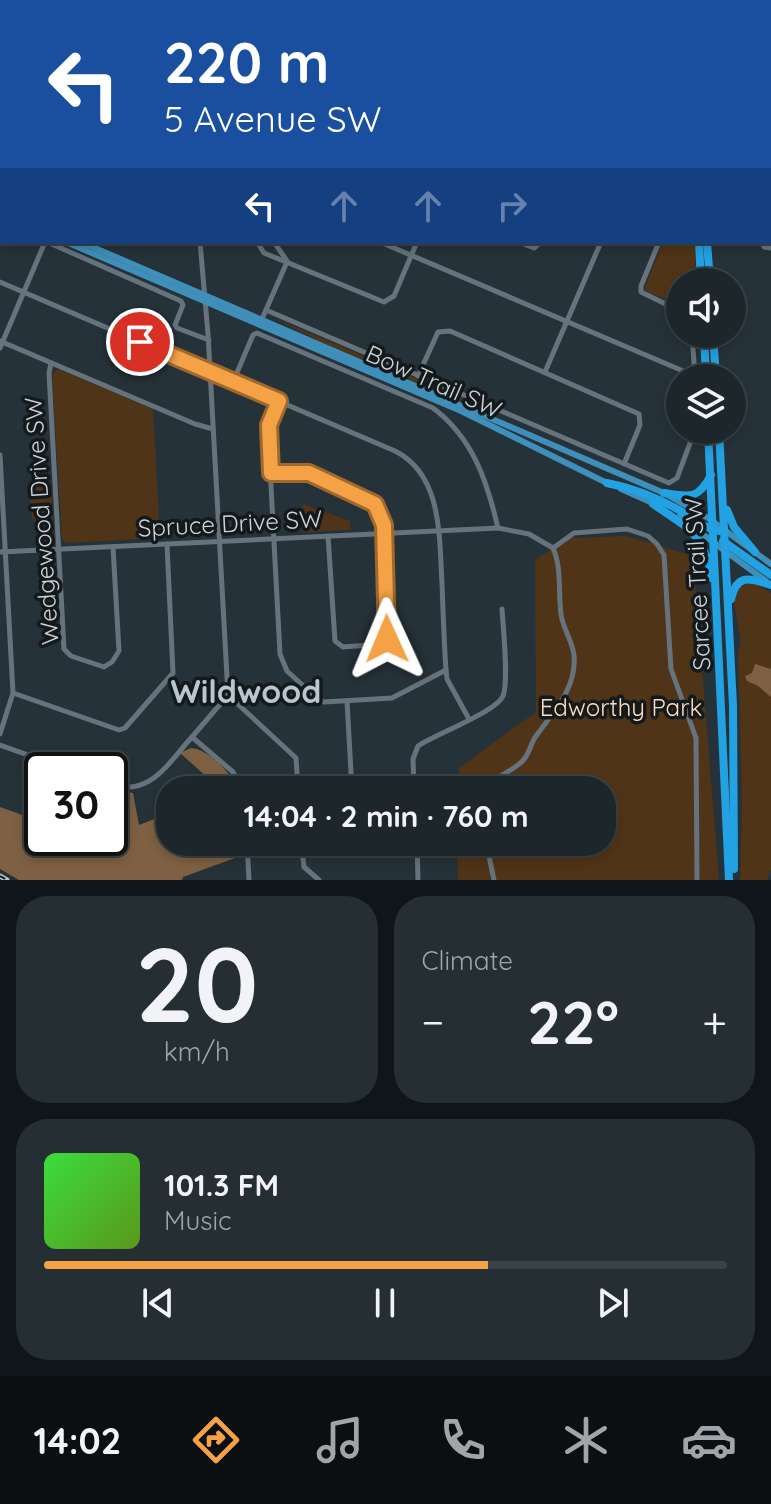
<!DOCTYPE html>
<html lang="en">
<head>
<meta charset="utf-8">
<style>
  :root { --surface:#1c262b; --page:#252e33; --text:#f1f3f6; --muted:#a0a5a9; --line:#3a4347; --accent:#f5a246 }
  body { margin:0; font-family:Quicksand,sans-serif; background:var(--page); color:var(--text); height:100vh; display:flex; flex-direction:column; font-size:30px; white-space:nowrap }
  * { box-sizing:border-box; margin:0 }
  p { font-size:26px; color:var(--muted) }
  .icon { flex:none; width:44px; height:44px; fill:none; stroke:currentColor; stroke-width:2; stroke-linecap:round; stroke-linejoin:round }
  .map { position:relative; height:880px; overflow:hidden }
  .side { display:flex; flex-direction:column; gap:16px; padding:16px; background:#0f1518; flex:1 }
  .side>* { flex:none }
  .guide { position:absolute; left:0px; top:0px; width:772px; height:244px; box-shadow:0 4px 12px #0003,0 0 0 2px var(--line); background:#1a4fa0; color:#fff; overflow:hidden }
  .tools { position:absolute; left:666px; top:268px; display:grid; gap:16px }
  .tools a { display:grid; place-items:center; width:80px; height:80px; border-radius:50%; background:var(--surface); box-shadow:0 4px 12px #0003,0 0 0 2px var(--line); font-size:40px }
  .speed { position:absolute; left:24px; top:752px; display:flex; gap:16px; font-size:40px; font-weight:700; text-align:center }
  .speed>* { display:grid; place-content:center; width:104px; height:104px; border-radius:50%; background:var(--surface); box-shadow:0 4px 12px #0003,0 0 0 2px var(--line); line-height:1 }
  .speed .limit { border:4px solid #111; border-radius:12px; background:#fff; color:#111 }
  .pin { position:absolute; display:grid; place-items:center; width:68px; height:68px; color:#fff; margin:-34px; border:4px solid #fff; border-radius:50%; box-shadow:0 2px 8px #0007 }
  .me { position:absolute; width:88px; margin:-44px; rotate:359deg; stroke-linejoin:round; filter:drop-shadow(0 0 6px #0008) }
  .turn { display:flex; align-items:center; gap:28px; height:168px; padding:0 32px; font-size:36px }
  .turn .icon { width:104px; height:104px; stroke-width:2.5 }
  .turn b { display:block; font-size:56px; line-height:68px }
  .lanes { display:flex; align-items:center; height:76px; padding:0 32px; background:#0003; justify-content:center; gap:40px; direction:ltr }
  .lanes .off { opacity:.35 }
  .big { font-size:60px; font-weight:700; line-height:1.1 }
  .side .card { flex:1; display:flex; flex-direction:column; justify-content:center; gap:12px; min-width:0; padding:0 28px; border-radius:32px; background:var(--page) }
  .side .dial { align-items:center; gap:0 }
  .dial b { font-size:104px; line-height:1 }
  .song { display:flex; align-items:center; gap:24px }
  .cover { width:96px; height:96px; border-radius:12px; background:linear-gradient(135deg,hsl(120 70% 55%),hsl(90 70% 35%)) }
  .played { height:8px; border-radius:4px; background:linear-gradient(90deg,var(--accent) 65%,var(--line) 65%) }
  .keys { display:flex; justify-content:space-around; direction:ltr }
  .heat { display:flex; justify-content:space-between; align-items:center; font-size:44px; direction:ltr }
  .side .tiles { flex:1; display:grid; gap:16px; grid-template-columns:1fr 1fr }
  .card:last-child { grid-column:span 2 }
  .trip { position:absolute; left:156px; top:776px; width:460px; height:80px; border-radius:32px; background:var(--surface); box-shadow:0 4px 12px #0003,0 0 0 2px var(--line); font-weight:700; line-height:80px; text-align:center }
  .dock { display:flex; height:128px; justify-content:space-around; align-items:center; background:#0b0f11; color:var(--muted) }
  .dock .icon { width:56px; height:56px }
  .dock .on { color:var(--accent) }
  .dock b { font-size:36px; color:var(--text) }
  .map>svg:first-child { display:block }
</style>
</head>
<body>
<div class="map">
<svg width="771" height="880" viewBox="0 0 771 880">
  <rect width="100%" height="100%" fill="#263239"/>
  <g fill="#503417">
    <polygon points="663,242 695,242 696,282 680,282 680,306 644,290"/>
    <polygon points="272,317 479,405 468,405 321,342"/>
    <polygon points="58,369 153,409 160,538 66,543 62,538 52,375"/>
    <polygon points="51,486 53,518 32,519 30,487"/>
    <polygon points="304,504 350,521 351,530 303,532 302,507"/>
    <polygon points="626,536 693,556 719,880 458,880 457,842 602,842 602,790 458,790 459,768 536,712 535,560 569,538"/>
    <path d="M752 582 771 593V870L767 880H740L742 800 738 652C749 632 716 589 752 582Z"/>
  </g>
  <g fill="#7f6042">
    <polygon points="755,664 771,669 771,697 758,686 747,681 745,676 752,673"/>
    <path d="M191 748C209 749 232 774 238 790H196L207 777 180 753Z"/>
    <polygon points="110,788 133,793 139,825 170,813 170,842 242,842 243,855 183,877 182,880 19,880 0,869 0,807 42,822 42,838 110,838"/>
  </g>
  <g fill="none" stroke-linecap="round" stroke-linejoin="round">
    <g stroke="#66737c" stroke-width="5">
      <polyline points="61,0 61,2"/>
      <polyline points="186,0 186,2"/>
      <polyline points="503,0 503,2"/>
      <polyline points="615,0 615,2"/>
      <polyline points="0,25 1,52"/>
      <polyline points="0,83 2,84"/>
      <polyline points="0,141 2,142"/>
      <polyline points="770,196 771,196"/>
      <polyline points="0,222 2,223"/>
      <polyline points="47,242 181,301 183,305 175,325 177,328 209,340"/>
      <polyline points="257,242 264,253 384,302 394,296 417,242"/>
      <polyline points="274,242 287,261"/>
      <polyline points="380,242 695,376"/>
      <polyline points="519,242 534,248 541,242"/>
      <polyline points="659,242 641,286 641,292 680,311"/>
      <polyline points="763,242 764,247 771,248"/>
      <path d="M0 282 395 451C443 475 439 538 442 583 443 612 444 641 446 670L447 679 469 719"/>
      <polyline points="266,310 669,483 677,478 695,430"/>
      <polyline points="262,319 287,262"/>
      <polyline points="692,334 695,377"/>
      <polyline points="0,341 195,424 213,429"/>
      <polyline points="0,348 45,242"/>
      <polyline points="51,363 49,373 64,649 71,656 104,667 112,662 119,651 113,547"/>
      <polyline points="545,372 601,242"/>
      <polyline points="418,376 438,332 450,331 639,414 640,425 624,464"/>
      <path d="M233 382 253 335 257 333 433 408C473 438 487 481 498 528"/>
      <polyline points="279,401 268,430 280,654 287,671 319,700 324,702 392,698 446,670"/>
      <polyline points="0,455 13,693 0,734"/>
      <polyline points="271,473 309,473 366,497 375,504 384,525 388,635 382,644 343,647 335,641 328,536"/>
      <polyline points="553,548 574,533 627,529 648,536 657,544 664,555 671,669 696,738 697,880"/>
      <polyline points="0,552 498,528 529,534 553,548"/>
      <polyline points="13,693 119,730 125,728 173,673 167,544"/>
      <polyline points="228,695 296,758 298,790"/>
      <polyline points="347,701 352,790"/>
      <polyline points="192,737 228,695 208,334 200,242"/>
      <polyline points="0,745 70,770"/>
      <path d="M110 784C150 798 168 763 192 737L233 772 243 790"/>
      <path d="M414 790 413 759 418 746C436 734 496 712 503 696 509 682 503 626 502 609"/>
      <path d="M490 790C497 772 515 772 525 758 530 751 531 743 536 736 554 711 577 688 574 655 572 640 563 629 561 614 558 592 562 568 553 548"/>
      <polyline points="247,842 249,880"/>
      <polyline points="301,842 304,867 319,880"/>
      <polyline points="417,842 418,880"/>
      <polyline points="486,842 494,880"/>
    </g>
    <g stroke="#3e8fba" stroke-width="6">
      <polyline points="0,208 2,208"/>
      <polyline points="0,214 2,214"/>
      <polyline points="66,242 461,411 611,485"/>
      <polyline points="81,242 664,493 708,518 771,564"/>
      <polyline points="621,489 655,504"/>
      <polyline points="679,517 766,581"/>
    </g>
    <g stroke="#23a2e3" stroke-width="8">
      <polyline points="686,0 686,2"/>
      <polyline points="695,0 695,2"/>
      <polyline points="699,242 701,282"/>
      <polyline points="707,242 710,282"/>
      <polyline points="704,334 706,378"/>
      <polyline points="713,334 716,378"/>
      <polyline points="708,430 729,880"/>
      <polyline points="719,430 733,706 734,869"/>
      <path d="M607 483C633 488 656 497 679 510 692 518 704 528 719 531"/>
      <path d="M664 493C690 497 698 500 711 475"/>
      <path d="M653 504C688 528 704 533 712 578"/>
      <polyline points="727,510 734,527 755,552"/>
      <polyline points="723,541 771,575"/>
      <path d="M731 599C737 573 750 578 771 585"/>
    </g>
    <defs>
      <polyline id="rail" points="0,876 7,880"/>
    </defs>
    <use href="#rail" stroke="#b9c0c6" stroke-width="5"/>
    <use href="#rail" stroke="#14191c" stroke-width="2" stroke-dasharray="6" stroke-linecap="butt"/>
  </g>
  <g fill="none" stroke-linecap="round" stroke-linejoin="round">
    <defs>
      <polyline id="route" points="140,342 279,401 269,425 271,473 309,473 375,504 384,525 387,639"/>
    </defs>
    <use href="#route" stroke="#9f692e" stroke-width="20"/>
    <use href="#route" stroke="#f5a246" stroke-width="14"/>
  </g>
  <g text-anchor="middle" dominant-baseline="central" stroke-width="7" stroke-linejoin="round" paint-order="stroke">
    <g font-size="24" fill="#ccd3d8" stroke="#14191c">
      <text transform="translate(434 381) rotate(24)">Bow Trail SW</text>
      <text transform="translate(41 521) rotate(-94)">Wedgewood Drive SW</text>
      <text transform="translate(230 523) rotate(-3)">Spruce Drive SW</text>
      <text transform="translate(697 584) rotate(-93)">Sarcee Trail SW</text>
    </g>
    <g font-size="24" fill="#fedebf" stroke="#14191c">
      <text x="621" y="707">Edworthy Park</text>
    </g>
    <g font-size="32" font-weight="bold" fill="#b8c6d0" stroke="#14191c">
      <text x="246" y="691">Wildwood</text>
    </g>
  </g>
</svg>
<div class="tools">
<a><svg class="icon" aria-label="sound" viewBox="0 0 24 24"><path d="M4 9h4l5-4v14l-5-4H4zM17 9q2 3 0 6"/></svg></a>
<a><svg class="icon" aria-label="layers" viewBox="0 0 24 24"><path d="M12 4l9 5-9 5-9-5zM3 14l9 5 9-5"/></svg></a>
</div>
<div class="speed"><div class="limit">30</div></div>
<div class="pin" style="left:140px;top:342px;background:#d93025"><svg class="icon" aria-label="arrive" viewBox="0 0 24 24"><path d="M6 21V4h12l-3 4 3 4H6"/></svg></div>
<svg class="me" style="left:387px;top:639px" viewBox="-20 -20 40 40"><path d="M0-17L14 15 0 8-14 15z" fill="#f5a246" stroke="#fff" stroke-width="4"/></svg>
<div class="trip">14:04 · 2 min · 760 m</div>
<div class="guide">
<div class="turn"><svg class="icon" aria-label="left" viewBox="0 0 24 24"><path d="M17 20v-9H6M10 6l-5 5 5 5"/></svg><div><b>220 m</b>5 Avenue SW</div></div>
<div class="lanes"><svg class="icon" aria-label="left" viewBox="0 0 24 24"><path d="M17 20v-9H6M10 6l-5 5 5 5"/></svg><svg class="icon off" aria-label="ahead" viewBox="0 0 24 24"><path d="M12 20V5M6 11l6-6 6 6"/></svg><svg class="icon off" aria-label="ahead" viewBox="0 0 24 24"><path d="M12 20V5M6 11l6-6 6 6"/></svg><svg class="icon off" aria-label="right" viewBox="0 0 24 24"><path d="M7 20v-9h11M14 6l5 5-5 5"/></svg></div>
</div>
</div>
<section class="side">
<div class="tiles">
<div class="card dial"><b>20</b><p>km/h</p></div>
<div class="card"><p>Climate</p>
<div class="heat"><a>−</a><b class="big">22°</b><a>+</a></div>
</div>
<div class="card">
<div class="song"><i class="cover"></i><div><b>101.3 FM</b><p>Music</p></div></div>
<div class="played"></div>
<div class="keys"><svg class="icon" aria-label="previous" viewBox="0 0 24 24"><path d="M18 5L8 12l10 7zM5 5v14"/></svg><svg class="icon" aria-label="pause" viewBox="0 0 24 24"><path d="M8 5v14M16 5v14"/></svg><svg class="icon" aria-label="next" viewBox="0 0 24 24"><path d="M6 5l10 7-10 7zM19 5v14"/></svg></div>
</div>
</div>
</section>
<nav class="dock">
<b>14:02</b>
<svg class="icon on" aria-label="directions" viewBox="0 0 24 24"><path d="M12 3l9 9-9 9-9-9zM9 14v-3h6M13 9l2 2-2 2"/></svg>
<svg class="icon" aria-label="music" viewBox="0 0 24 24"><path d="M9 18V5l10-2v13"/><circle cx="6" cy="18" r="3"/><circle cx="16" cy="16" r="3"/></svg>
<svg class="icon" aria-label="phone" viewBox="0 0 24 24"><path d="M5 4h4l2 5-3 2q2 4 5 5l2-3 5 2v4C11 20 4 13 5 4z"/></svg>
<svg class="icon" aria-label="climate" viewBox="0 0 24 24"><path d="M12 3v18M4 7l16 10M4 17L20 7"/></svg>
<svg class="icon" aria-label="car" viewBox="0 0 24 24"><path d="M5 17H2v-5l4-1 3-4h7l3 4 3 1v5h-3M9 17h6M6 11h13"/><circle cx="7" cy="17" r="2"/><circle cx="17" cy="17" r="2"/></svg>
</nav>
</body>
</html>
